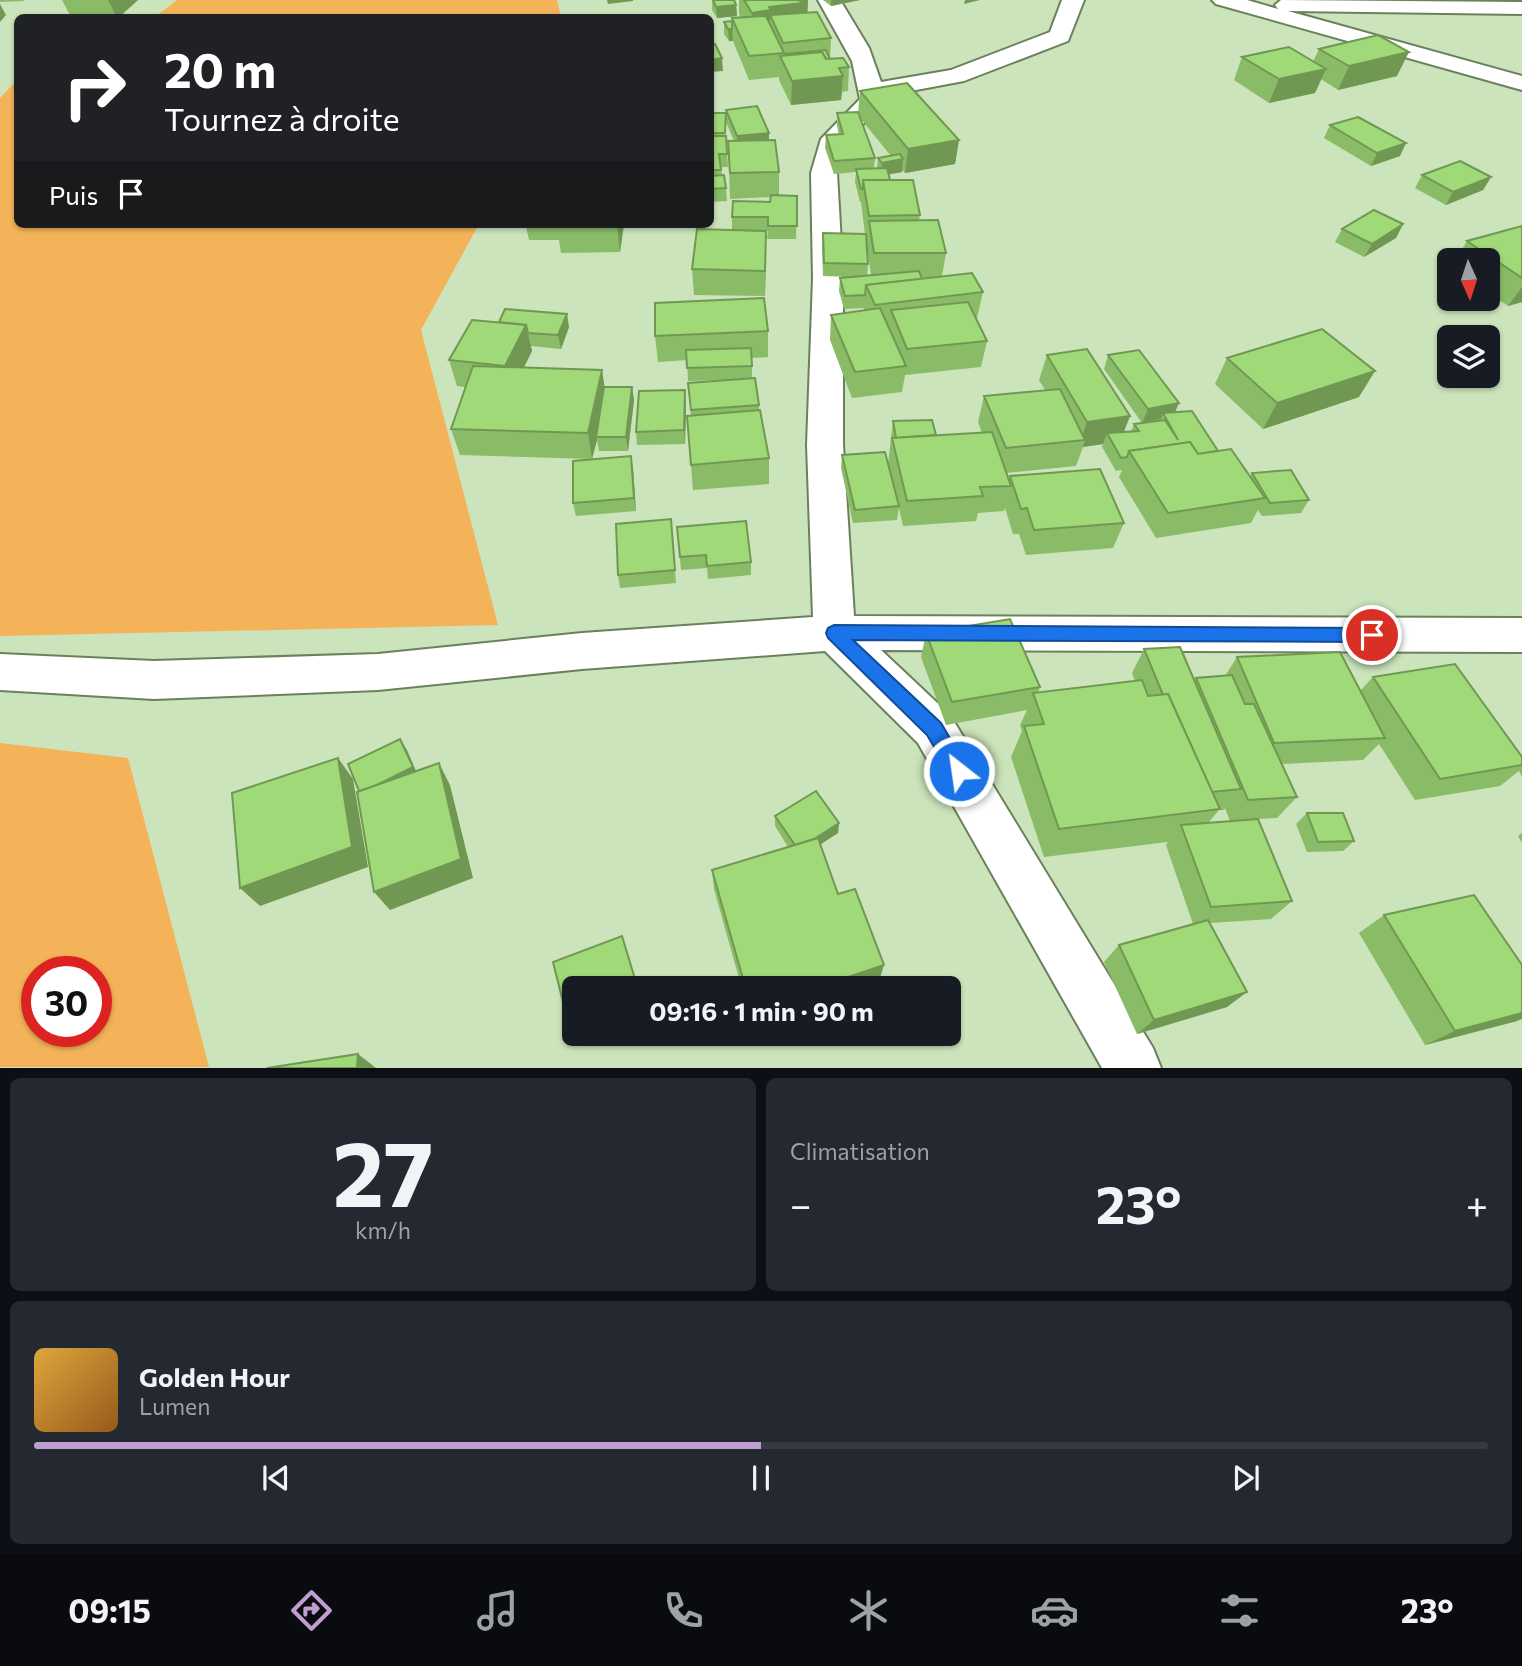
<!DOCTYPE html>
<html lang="fr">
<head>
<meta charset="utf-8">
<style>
  :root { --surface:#171b24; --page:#242831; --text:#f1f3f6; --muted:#9ea1a6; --line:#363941; --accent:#bf9ed2 }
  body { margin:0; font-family:Commissioner,sans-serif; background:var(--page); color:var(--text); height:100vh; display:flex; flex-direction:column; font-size:26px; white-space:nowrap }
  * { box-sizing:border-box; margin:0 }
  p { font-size:23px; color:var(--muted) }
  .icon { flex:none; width:38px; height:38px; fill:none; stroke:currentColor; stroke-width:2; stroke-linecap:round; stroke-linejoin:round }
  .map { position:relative; height:1068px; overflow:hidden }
  .side { display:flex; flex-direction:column; gap:10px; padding:10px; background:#0d0f14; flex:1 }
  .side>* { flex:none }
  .banner { position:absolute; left:14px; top:14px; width:700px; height:214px; border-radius:10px; box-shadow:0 2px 5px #0004; background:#202124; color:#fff; overflow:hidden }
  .needle { width:46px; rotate:177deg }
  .buttons { position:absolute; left:1437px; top:248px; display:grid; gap:14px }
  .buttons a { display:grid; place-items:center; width:63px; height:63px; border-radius:10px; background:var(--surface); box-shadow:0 2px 5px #0004; font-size:35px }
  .speed { position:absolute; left:21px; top:956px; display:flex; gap:14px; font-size:35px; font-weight:700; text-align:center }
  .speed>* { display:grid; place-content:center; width:91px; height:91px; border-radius:50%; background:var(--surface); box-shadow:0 2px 5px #0004; line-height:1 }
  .speed .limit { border:10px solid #d22; background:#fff; color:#111 }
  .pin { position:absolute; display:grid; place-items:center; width:60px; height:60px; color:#fff; margin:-30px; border:4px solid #fff; border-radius:50%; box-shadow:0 2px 7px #0007 }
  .me { position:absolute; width:77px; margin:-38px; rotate:330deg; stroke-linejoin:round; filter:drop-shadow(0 0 5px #0008) }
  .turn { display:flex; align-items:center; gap:24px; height:147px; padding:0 35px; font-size:32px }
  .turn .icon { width:91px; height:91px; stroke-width:2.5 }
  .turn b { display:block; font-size:49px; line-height:60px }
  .then { display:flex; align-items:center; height:66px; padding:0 35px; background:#0003; gap:14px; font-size:26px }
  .big { font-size:52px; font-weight:700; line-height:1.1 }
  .side .card { flex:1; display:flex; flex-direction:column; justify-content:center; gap:10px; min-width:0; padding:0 24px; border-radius:10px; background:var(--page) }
  .side .dial { align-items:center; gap:0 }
  .dial b { font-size:91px; line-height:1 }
  .song { display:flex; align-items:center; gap:21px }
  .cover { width:84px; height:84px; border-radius:10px; background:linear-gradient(135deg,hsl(40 70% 55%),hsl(30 70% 35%)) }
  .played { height:7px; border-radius:4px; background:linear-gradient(90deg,var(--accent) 50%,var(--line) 50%) }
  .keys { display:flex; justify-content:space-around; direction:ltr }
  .heat { display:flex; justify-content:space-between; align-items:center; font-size:38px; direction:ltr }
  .side .tiles { flex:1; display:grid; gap:10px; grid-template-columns:1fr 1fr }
  .card:last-child { grid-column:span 2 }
  .trip { position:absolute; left:562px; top:976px; width:399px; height:70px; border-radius:10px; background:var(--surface); box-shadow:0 2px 5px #0004; font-weight:700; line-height:70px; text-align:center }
  .dock { display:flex; height:112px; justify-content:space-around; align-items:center; background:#090b0e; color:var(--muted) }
  .dock .icon { width:49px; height:49px }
  .dock .on { color:var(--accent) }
  .dock b { font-size:32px; color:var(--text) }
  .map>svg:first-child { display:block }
</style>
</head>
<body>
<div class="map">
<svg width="1522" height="1068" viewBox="0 0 1522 1068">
  <rect width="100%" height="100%" fill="#cbe4bb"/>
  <g fill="#f4b358" fill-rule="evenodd">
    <polygon points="177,0 557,0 561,17 155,17"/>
    <polygon points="17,80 18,224 479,224 421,330 498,625 0,636 0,98"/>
    <path d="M0 743 128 758 209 1067H0ZM37 971H96V1031H37Z"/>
  </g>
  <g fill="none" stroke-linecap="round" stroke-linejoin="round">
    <defs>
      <g id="minor">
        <polygon points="818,0 840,0 869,48 881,82 951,70 1050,32 1062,0 1084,0 1068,41 964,81 884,96 881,106 846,141 837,173 843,278 843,445 854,616 1522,618 1522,652 881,650 950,715 1153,1048 1161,1068 1102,1068 918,743 825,651 582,669 378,690 154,699 0,690 0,654 154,661 378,654 582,633 813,617 807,445 813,278 811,173 821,139 860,99 852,61"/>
        <polygon points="1212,0 1247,0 1278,9 1275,5 1281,0 1522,2 1522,14 1288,11 1522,76 1522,90 1216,4"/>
      </g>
    </defs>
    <use href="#minor" stroke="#6b815c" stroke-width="4"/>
    <use href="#minor" fill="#fff" fill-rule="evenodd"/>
  </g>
  <g fill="#8abb66" fill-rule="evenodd">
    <polygon points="0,0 25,0 23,1 0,2"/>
    <polygon points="62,0 138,0 118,18 71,17"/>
    <polygon points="712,0 734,0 736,5 737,16 717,18 712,10"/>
    <polygon points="739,0 808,0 807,13 831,38 830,59 849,67 848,91 842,92 841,100 791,105 779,80 779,77 749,80 733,41 729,41 724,34 724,22 732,21 732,18 741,18 739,14"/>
    <polygon points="823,0 860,0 831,6"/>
    <polygon points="1319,49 1397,76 1338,90 1321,79 1315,93 1269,103 1234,80 1242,57 1313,62"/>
    <path d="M860 91 959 140 955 164 905 173 902 170V172L888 174 890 180 920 215 919 220 946 253 942 276 983 292 977 318H975L987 341 981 367 905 375 902 392 852 398 830 340 831 315 864 310V308L844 309 839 291 840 278 851 277 823 276 822 246 823 233 865 234 861 202H860L855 182 856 172 834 174 825 148 826 135H839L837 126V113H858ZM860 118 891 156 878 158 877 168H874L875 158ZM866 241H867V246L871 275 867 276 868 264Z"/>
    <polygon points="726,110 769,140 779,172 779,195 797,196 796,239 767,239 768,231 765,231 766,231 765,296 694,295 692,269 732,230 732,217 770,202 770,197 730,199 728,141 734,141 726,122"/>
    <polygon points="710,113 726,113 725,136 726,136 728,167 721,167 722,175 726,188 727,201 710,202"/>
    <polygon points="1330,125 1400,156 1371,166 1324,138"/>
    <polygon points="1422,175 1491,177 1483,190 1446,205 1415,188"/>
    <polygon points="527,224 624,224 620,252 561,253 559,240 529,240 526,227"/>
    <polygon points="1403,224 1396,238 1364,257 1335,242 1342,229"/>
    <polygon points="1522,226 1522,302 1508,306 1488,292 1488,261 1455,261 1467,241"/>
    <polygon points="499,322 569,327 561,349 531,346 532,351 523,368 605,387 632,387 634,400 628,451 599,451 597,440 592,459 460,455 451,429 465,387 457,386 449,360"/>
    <polygon points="768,331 768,357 752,358 752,378 759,405 759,410 769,458 769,484 693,490 687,416 691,416 688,383 719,380 688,381 687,360 658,362 655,336"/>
    <polygon points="1047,355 1130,416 1123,432 1131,432 1134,424 1142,423 1104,369 1108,355 1175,412 1218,451 1250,477 1252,473 1309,500 1301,513 1262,516 1258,510 1251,523 1156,538 1119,477 1122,470 1116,471 1102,447 1103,444 1083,447 1076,466 1006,473 1009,479 1010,476 1124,523 1113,548 1026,555 1019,534 1013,534 1005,508 1004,511 978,513 976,521 903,526 899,508 897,520 853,523 841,468 842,455 888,464 893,421 936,435 982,433 978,422 984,396 1045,390 1039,380"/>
    <polygon points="1227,358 1359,397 1263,429 1215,384"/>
    <polygon points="686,404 685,444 637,445 636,432"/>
    <polygon points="633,469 636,511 576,516 573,503"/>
    <polygon points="671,519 676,583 620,588 618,575"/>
    <polygon points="677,527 751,562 751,575 708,579 707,568 681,570"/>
    <path d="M926 633 1040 687 1038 693 1135 681 1132 673 1144 649 1194 680 1196 678 1225 676 1237 657 1360 691 1373 677 1522 757V777L1519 771 1500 786 1415 800 1379 744 1363 760 1282 764 1297 797 1277 818 1258 819 1292 901 1271 919 1210 923 1227 1007 1137 1034 1104 962 1119 945 1193 924 1166 845 1168 842 1044 857 1011 757 1022 731 1020 725 1027 710 946 725 921 657ZM1225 808 1230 821 1209 822 1219 810H1224Z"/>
    <polygon points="1307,813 1354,841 1343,851 1307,852 1296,824"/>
    <polygon points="775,816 839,823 838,833 820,844 838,894 879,981 855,989 742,989 714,889 712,870 788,847 775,826"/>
    <polygon points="1522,833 1522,843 1518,836"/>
    <polygon points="1384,915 1517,1021 1425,1045 1359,933"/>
  </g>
  <g fill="#709853">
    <polygon points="108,0 138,0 118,18 117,18"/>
    <polygon points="607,0 633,0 633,1 608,4"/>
    <polygon points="808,0 807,23 770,15 770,33 752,36 752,13 769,7"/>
    <polygon points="831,0 860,0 831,6"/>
    <polygon points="965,0 980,0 964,4"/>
    <polygon points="0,4 6,15 0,22"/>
    <polygon points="736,5 737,16 717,18 716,7"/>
    <polygon points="728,29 732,29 733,41 729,41"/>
    <polygon points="1409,52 1397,76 1338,90 1349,66"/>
    <polygon points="722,58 723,71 710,72 710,60"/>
    <polygon points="1326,69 1315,93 1269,103 1279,79"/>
    <polygon points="843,76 841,100 791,105 792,81"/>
    <polygon points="769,133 769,146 737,149 737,136"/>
    <polygon points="959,140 955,164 905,173 908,149"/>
    <polygon points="1406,143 1400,156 1371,166 1377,153"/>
    <polygon points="903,159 902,172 881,176 882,163"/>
    <polygon points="1491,177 1483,190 1446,205 1453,192"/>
    <polygon points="618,224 624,224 620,252 617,226"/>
    <polygon points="1403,224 1396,238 1364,257 1372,244"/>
    <polygon points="766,231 766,256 765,296 765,271"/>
    <polygon points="1522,287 1522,302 1508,306"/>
    <polygon points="567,314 569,327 561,349 558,335"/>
    <polygon points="526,325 532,351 512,392 505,366"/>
    <polygon points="602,370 606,396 596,437 597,440 592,459 588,433"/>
    <polygon points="1375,371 1359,397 1263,429 1277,403"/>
    <polygon points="632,387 634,400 628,451 626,437"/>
    <polygon points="685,390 686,404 685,444 684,430"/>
    <polygon points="1179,403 1173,417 1163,413 1161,419 1142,423 1148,409"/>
    <polygon points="1130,416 1120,442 1107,433 1103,444 1083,447 1085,440 1080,441 1087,422"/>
    <polygon points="631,456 633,469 636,511 634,498"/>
    <polygon points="400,739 407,750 419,778 368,804"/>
    <polygon points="338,758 353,779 368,867 260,906 240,888"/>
    <polygon points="439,763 450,785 473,878 390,910 374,892"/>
    <polygon points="839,823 838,833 797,860 798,849"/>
    <polygon points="622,936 638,987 633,989 609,989"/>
    <polygon points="884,965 879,981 855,989 812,989"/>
    <polygon points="1247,992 1227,1007 1137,1034 1154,1020"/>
    <polygon points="574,1002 574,1012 568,1014 564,1006"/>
    <polygon points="1522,1013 1522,1019 1517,1021 1425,1045 1455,1031"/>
    <polygon points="358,1054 376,1068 357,1068"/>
  </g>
  <g fill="#a0d977" stroke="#709853" stroke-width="2">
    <polygon points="713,0 734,0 736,5 716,7"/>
    <polygon points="744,0 806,0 800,1 802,3 769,7 771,10 752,13"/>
    <polygon points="817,12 831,38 783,43 770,15"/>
    <polygon points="766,16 784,53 749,56 732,18"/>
    <polygon points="732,21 732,29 728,29 724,22"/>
    <polygon points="1378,35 1409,52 1349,66 1319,49"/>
    <polygon points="715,44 722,58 710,60 710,45"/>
    <polygon points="1289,47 1326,69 1279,79 1242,57"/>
    <polygon points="826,50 830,59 826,59 822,52 786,56 786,54"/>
    <polygon points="822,52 826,59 843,58 849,67 839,68 843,76 792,81 780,56"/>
    <polygon points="907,83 959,140 908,149 860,91"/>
    <polygon points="757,106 769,133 737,136 726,110"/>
    <polygon points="858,112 875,158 834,161 826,135 843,134 837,113"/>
    <polygon points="710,113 726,113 725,133 710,133"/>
    <polygon points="1358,117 1406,143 1377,153 1330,125"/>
    <polygon points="710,136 726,136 727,154 719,154 721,170 710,170"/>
    <polygon points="775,140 779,172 730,173 728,141"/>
    <polygon points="900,154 903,159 882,163 878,158"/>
    <polygon points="1460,161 1491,177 1453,192 1422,175"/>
    <polygon points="887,168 890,180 863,180 863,189 861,189 856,169"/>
    <polygon points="724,175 726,188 710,189 710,176"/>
    <polygon points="863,180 913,180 920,215 869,216"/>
    <polygon points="771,195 797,196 797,226 768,226 768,217 732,217 733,201 770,202"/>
    <polygon points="1374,210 1403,224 1372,244 1342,229"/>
    <polygon points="938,220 946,253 874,253 869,221"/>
    <polygon points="527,224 557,224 556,227 526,227"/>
    <polygon points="557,224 618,224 617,226 556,227"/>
    <polygon points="1522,226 1522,278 1467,241"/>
    <polygon points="697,229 766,231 765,271 692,269"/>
    <polygon points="823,233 866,234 868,264 824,263"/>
    <polygon points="919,271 922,279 866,285 865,295 845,296 840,278"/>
    <polygon points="972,273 983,292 875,305 866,285"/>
    <polygon points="764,298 768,331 655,336 655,303"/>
    <polygon points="968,302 987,341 907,349 891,310"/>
    <polygon points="880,308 906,366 855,372 831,315"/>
    <polygon points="505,309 567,314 558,335 528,333 526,325 499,322"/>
    <polygon points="472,320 526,325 505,366 449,360"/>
    <polygon points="1322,329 1375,371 1277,403 1227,358"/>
    <polygon points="751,348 752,366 687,368 686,350"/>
    <polygon points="1087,349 1130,416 1087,422 1047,355"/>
    <polygon points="1139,350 1179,403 1148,409 1108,355"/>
    <polygon points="473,366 602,370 588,433 451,429"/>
    <polygon points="755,378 759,405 691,410 688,383"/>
    <polygon points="604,387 632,387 626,437 596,437"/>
    <polygon points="1060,389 1085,440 1006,448 984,396"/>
    <polygon points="685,390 684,430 636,432 639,391"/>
    <polygon points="760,410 769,458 691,465 687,416"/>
    <polygon points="1192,411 1218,451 1198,454 1190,442 1129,451 1127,457 1121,458 1107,433 1139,431 1134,424 1165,420 1178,440 1163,413"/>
    <polygon points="932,420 936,435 896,438 893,421"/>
    <polygon points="992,432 1011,486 980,487 983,496 907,501 892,438"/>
    <polygon points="1190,442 1198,454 1231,449 1265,498 1168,513 1129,451"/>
    <polygon points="885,452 899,506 855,510 842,455"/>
    <polygon points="631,456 634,498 573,503 573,461"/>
    <polygon points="1100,469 1124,523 1034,530 1027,508 1021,509 1010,476"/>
    <polygon points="1291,470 1309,500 1270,503 1252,473"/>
    <polygon points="671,519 675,570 618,575 616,524"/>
    <polygon points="746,521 751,562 707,566 706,555 680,557 677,527"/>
    <polygon points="1010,619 1040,687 952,702 926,633"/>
    <polygon points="1180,647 1241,789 1212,792 1168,694 1163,695 1144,649"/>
    <polygon points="1340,652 1385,738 1274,743 1237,657"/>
    <polygon points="1455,664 1522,757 1522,765 1440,779 1373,677"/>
    <polygon points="1232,675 1245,704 1254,704 1297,797 1248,800 1196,678"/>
    <polygon points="1142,680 1148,696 1168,694 1220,809 1059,829 1024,726 1044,724 1033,693"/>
    <polygon points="400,739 413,767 373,787 359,791 348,764"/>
    <polygon points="338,758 352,847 240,888 232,793"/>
    <polygon points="439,763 461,859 374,892 357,792"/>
    <polygon points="816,791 839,823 814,839 795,845 775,816"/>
    <polygon points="1307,813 1343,813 1354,841 1318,842"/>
    <polygon points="1258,819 1292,901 1211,907 1181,825"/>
    <polygon points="818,838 838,894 855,889 884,965 812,989 746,989 712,870"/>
    <polygon points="1474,895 1522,965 1522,1013 1455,1031 1384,915"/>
    <polygon points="1208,920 1247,992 1154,1020 1119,945"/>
    <polygon points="622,936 635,979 609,989 574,989 574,1002 564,1006 553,962"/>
    <polygon points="358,1054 357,1068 267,1068"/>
  </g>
  <polygon fill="#1a73e8" stroke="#114b97" stroke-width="2" points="834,625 1372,628 1378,630 1381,635 1378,640 1372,642 853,640 941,723 969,771 966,777 959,780 952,777 927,735 828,638 826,633 828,628"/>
</svg>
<div class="buttons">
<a><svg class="needle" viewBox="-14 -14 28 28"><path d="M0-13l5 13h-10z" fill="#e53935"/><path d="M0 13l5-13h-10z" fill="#9ea1a6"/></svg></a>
<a><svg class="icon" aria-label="layers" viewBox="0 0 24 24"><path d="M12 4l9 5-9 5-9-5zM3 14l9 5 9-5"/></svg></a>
</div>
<div class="speed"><div class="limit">30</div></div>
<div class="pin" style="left:1372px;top:635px;background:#d93025"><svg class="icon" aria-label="arrive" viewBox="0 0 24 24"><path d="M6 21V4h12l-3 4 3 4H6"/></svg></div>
<svg class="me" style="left:959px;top:771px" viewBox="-20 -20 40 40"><circle r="17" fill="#1a73e8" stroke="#fff" stroke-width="3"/><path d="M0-11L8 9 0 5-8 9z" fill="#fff"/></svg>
<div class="trip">09:16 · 1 min · 90 m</div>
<div class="banner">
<div class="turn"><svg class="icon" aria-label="right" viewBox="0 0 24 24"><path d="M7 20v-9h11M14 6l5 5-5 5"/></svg><div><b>20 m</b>Tournez à droite</div></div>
<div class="then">Puis<svg class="icon" aria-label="arrive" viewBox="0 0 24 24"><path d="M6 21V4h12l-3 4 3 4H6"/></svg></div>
</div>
</div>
<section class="side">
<div class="tiles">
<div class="card dial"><b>27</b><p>km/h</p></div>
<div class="card"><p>Climatisation</p>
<div class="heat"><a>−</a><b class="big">23°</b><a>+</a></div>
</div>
<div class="card">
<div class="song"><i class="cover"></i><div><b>Golden Hour</b><p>Lumen</p></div></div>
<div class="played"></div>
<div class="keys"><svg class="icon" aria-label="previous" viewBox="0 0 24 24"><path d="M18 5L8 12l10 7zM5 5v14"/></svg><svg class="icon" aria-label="pause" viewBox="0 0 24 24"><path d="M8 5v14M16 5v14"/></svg><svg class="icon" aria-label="next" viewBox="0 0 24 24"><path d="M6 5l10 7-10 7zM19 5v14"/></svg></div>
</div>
</div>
</section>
<nav class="dock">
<b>09:15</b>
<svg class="icon on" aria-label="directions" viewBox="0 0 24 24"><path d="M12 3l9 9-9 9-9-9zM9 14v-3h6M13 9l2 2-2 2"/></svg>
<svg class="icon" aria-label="music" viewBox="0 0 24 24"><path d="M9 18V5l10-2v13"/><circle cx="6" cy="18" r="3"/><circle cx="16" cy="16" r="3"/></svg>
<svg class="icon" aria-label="phone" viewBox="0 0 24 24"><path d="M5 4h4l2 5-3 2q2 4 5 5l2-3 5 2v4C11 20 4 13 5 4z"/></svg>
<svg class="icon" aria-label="climate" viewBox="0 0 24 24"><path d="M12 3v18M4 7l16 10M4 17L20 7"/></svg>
<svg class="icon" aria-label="car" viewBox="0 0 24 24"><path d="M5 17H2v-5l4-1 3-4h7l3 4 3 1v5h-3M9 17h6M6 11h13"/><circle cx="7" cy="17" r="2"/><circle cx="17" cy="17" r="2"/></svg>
<svg class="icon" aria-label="filters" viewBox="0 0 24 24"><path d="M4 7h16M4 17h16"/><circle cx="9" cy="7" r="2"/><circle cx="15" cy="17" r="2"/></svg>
<b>23°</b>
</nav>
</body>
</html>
